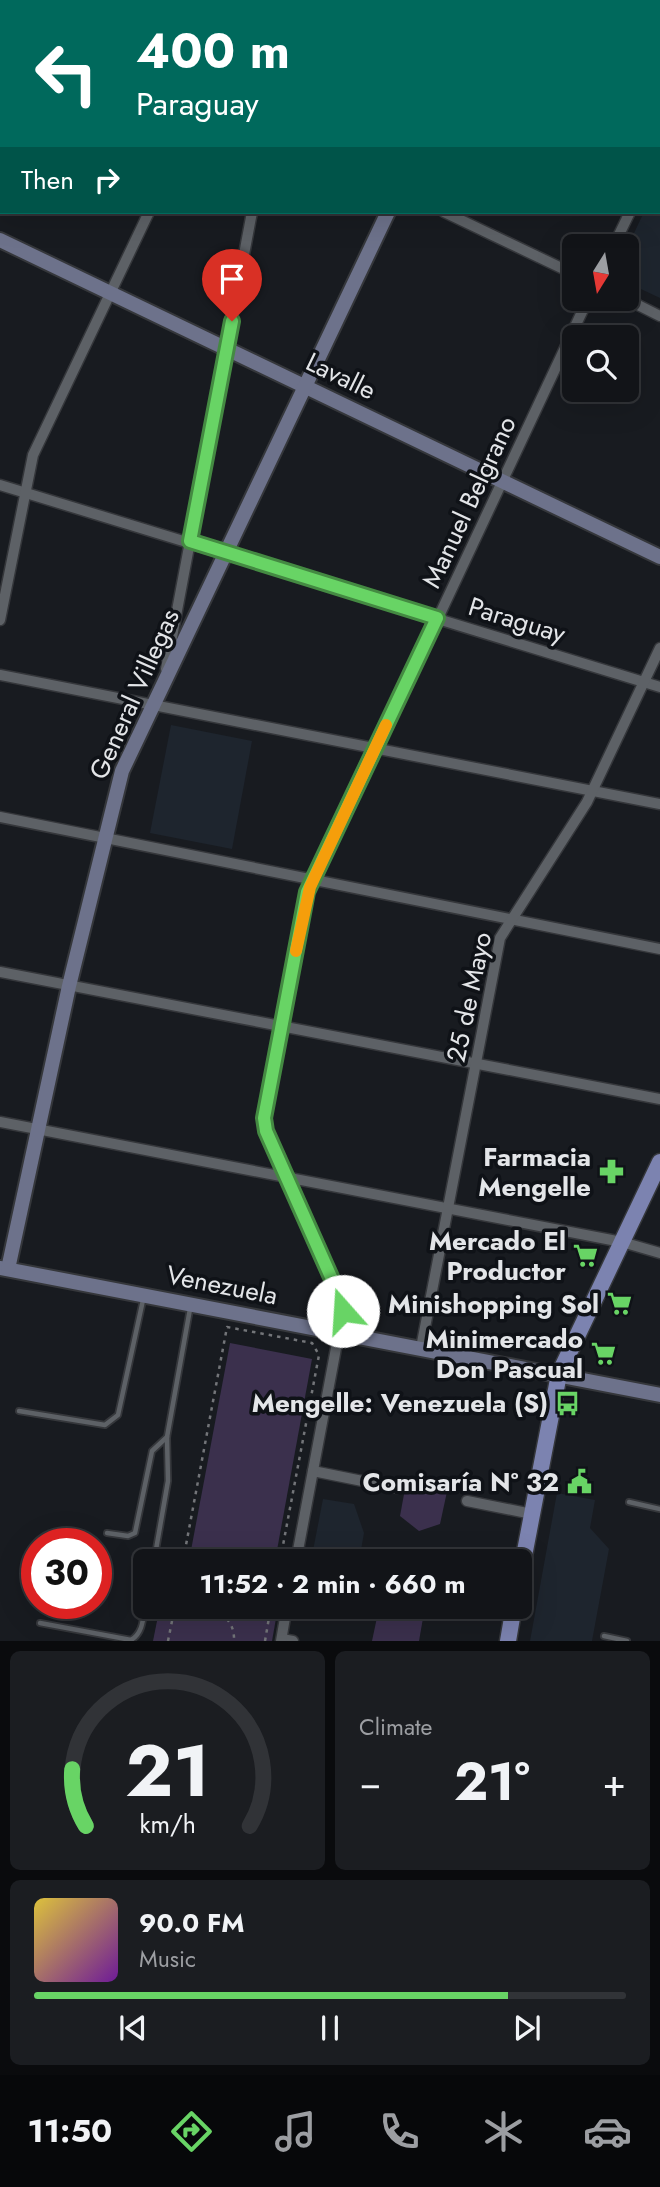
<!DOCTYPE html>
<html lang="en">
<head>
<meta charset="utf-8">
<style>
  :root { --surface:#121418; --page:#1b1d21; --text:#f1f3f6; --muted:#9c9ea2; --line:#313337; --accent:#68d465 }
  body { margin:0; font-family:Jost,sans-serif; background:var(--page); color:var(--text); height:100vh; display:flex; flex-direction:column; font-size:26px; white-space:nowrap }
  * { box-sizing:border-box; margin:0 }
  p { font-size:23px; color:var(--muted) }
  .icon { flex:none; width:38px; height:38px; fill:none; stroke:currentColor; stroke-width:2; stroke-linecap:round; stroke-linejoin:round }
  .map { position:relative; height:1641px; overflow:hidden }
  .side { display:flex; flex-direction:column; gap:10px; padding:10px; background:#0a0b0d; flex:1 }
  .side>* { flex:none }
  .hud { position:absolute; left:0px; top:0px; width:662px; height:214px; box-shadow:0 7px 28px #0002,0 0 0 2px var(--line); background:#00695c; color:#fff; overflow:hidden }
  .needle { width:46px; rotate:191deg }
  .buttons { position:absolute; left:562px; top:234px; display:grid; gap:14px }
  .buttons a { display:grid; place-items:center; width:77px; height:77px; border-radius:10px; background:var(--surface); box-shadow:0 7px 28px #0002,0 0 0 2px var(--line); font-size:35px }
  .speed { position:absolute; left:21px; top:1528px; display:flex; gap:14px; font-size:35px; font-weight:700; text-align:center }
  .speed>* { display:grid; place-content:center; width:91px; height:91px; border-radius:50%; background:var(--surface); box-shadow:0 7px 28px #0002,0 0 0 2px var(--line); line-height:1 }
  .speed .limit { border:10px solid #d22; background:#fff; color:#111 }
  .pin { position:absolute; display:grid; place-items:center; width:60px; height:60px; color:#fff; margin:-72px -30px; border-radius:50% 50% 50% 0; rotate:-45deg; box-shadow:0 0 7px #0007 }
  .pin .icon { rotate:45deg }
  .me { position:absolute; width:77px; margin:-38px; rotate:341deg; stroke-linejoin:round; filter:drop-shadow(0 0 5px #0008) }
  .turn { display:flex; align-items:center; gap:24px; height:147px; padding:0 21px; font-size:32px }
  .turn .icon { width:91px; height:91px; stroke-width:2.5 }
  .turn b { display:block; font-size:49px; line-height:60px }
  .then { display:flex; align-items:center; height:66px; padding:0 21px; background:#0003; gap:14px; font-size:26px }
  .big { font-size:52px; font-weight:700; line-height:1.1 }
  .side .card { flex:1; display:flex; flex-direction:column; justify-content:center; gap:10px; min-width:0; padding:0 24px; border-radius:10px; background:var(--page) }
  .side .dial { align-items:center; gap:0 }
  .dial svg { height:182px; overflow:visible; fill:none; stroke:var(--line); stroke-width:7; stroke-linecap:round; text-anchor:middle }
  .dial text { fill:var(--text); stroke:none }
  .song { display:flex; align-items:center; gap:21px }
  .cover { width:84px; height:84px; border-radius:10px; background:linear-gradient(135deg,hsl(50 70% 55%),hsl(280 70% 35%)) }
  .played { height:7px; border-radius:4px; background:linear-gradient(90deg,var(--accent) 80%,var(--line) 80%) }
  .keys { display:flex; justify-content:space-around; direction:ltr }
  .heat { display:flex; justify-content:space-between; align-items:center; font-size:38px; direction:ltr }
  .side .tiles { flex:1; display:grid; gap:10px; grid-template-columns:1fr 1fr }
  .card:last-child { grid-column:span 2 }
  .trip { position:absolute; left:133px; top:1549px; width:399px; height:70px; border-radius:10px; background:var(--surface); box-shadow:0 7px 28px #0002,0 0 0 2px var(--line); font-weight:700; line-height:70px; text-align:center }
  .tabs { display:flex; height:112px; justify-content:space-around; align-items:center; background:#07080a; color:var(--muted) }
  .tabs .icon { width:49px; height:49px }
  .tabs .selected { color:var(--accent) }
  .tabs b { font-size:32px; color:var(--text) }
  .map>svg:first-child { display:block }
</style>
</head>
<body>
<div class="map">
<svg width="660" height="1641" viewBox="0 0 660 1641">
  <rect width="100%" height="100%" fill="#181b20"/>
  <g fill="#1e252e">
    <polygon points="660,180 660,298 626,282 627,248 644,212 660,212"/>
    <polygon points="171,725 252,741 232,849 150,833"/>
    <polygon points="557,1493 595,1500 590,1528 609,1549 592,1641 530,1641"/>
    <polygon points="323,1499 354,1504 364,1533 359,1561 311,1561"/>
  </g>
  <g fill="#3b304d">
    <polygon points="230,1343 312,1359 275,1561 189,1561"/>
    <polygon points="407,1478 448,1487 440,1524 419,1531 400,1516"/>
    <polygon points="160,1606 278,1606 278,1607 272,1641 153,1641"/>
    <polygon points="410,1607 423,1618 419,1641 372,1641 379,1608"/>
  </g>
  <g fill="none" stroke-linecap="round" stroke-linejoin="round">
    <defs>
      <g id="lane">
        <polyline points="19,1411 105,1425 118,1415 143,1300"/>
        <polyline points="629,1502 660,1509"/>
        <polyline points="107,1533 128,1536 135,1533 152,1451 167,1437"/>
        <polyline points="154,1561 168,1481 167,1437 190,1309"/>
        <path d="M40 1623 131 1640C143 1633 143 1619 145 1606"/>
        <polyline points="604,1636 627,1641"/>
      </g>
      <g id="street">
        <polyline points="5,0 9,2"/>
        <polyline points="476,0 480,2"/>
        <polyline points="251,2 251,0"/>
        <polyline points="292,2 292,0"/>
        <polyline points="0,21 2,17"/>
        <polyline points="444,212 574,274"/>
        <polyline points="613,247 630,212"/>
        <polyline points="626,299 660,316"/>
        <polyline points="0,485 660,687"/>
        <polyline points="0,620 33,455 149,212"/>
        <polyline points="166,669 252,212"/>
        <polyline points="0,675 660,804"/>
        <polyline points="0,817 660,949"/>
        <polyline points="0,972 660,1099"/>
        <polyline points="0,1122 622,1242 660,1253"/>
        <polyline points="421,1348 500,938 587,802 660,648"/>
        <polyline points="313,1471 397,1488"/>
        <polyline points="467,1501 532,1514"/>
        <polyline points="296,1561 343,1311 339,1295 264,1123 306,899 588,299"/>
        <polyline points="282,1639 293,1641"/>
        <polyline points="281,1641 287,1606"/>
      </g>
      <g id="secondary">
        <polyline points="487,2 488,0"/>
        <polyline points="0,240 660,557"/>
        <polyline points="1,1268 660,1395"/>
        <polyline points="8,1269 69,986 122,771 388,212"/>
      </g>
      <g id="primary">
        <polyline points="520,1577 559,1374 660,1162"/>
        <polyline points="508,1641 514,1606"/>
      </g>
    </defs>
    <use href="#lane" stroke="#35373b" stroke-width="8"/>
    <use href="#street" stroke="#35373b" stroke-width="13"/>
    <use href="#secondary" stroke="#35373b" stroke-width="18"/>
    <use href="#primary" stroke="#35373b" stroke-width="19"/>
    <g stroke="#737579" stroke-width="2.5" stroke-dasharray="3.5 5" stroke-linecap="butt">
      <polyline points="183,1561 227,1327 312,1343 319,1355 280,1561"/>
      <path d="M196 1606C217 1610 235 1617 234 1641"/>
      <polyline points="168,1641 175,1606"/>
      <polyline points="265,1641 271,1606"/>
    </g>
    <use href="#lane" stroke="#5d6166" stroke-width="4.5"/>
    <use href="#street" stroke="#5d6166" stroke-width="10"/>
    <use href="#secondary" stroke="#6d728b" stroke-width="14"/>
    <use href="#primary" stroke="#7c83b0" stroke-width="16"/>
  </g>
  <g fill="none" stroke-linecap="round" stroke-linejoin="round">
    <defs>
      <polyline id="route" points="232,321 190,541 437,618 307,892 264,1118 266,1131 339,1295 343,1311"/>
    </defs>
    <use href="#route" stroke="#448a42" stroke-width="18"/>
    <use href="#route" stroke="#68d465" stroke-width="12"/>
    <polyline stroke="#f59e0b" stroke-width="12" points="296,951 310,887 386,725"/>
  </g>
  <defs>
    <symbol id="pharmacy-bare" viewBox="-9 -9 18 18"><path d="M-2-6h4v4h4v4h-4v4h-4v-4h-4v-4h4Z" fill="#68d465" stroke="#0f1217" stroke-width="2.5" paint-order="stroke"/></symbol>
    <symbol id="supermarket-bare" viewBox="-9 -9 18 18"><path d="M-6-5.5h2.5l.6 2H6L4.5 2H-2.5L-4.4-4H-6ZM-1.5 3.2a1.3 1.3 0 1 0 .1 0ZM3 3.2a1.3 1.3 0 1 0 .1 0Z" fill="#68d465" stroke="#0f1217" stroke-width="2.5" paint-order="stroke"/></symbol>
    <symbol id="bus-bare" viewBox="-9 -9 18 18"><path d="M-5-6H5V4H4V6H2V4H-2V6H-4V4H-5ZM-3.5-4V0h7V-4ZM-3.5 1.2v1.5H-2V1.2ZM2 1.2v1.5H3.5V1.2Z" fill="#68d465" stroke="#0f1217" stroke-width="2.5" paint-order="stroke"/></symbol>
    <symbol id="civic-bare" viewBox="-9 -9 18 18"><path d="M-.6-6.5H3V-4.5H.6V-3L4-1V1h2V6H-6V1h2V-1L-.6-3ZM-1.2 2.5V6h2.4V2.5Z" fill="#68d465" stroke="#0f1217" stroke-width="2.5" paint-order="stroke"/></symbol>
  </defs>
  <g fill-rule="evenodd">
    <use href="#pharmacy-bare" x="594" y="1154" width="35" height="35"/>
    <use href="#supermarket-bare" x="568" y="1238" width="35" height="35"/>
    <use href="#supermarket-bare" x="602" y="1286" width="35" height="35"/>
    <use href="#supermarket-bare" x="586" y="1336" width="35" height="35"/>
    <use href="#bus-bare" x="550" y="1386" width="35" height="35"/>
    <use href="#civic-bare" x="562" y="1464" width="35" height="35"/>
  </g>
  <g text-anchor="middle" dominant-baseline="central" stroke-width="7" stroke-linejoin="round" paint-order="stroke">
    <g font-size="26" fill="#e3e5e8" stroke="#0f1217">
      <text transform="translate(341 376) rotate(26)">Lavalle</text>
      <text transform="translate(469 502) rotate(-65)">Manuel Belgrano</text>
      <text transform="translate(517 620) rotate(17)">Paraguay</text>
      <text transform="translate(134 694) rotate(-66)">General Villegas</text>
      <text transform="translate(469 997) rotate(-78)">25 de Mayo</text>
      <text transform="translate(222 1285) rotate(11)">Venezuela</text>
    </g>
    <g font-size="26" font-weight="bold" fill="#e3e5e8" stroke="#0f1217" text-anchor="end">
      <text x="591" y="1157">Farmacia<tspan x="591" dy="30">Mengelle</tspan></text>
      <text x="566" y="1241">Mercado El<tspan x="566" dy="30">Productor</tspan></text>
      <text x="599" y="1304">Minishopping Sol</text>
      <text x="583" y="1339">Minimercado<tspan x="583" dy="30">Don Pascual</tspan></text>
      <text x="548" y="1403">Mengelle: Venezuela (S)</text>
      <text x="559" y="1482">Comisaría Nº 32</text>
    </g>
  </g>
</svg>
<div class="buttons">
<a><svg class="needle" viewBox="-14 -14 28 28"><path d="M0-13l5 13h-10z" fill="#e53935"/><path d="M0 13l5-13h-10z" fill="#9c9ea2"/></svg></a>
<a><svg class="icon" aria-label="search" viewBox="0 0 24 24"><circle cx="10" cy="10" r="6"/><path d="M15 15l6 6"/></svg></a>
</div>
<div class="speed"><div class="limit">30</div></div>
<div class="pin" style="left:232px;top:321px;background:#d93025"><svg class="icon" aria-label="arrive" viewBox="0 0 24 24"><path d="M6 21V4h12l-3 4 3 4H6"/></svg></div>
<svg class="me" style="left:343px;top:1311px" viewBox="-20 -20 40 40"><circle r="19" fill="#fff"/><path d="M0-13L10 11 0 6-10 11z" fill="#68d465"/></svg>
<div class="trip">11:52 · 2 min · 660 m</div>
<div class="hud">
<div class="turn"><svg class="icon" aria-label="left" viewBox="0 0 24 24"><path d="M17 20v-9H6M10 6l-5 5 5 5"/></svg><div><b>400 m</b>Paraguay</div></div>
<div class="then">Then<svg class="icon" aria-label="right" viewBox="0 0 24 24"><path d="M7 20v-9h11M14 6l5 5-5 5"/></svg></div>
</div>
</div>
<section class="side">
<div class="tiles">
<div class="card dial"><svg viewBox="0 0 100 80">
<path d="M14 69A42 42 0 1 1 86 69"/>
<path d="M14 69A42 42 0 0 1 8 44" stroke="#68d465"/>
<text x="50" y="56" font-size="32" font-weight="700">21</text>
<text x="50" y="72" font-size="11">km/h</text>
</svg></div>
<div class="card"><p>Climate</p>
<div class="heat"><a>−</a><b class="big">21°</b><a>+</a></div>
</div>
<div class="card">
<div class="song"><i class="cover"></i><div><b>90.0 FM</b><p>Music</p></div></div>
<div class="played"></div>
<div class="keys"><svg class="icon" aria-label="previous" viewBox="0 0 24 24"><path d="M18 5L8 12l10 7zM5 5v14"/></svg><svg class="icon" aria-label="pause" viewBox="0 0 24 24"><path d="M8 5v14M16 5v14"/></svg><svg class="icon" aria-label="next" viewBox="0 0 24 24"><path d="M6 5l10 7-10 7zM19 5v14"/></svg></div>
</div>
</div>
</section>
<nav class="tabs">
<b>11:50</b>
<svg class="icon selected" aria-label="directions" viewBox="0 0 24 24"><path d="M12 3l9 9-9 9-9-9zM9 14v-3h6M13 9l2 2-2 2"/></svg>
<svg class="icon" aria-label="music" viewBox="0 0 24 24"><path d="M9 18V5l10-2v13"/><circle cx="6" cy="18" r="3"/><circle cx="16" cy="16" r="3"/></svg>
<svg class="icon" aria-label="phone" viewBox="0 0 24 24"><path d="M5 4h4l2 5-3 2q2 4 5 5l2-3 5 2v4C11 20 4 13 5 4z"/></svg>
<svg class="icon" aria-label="climate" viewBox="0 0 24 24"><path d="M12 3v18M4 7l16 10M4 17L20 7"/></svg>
<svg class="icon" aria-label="car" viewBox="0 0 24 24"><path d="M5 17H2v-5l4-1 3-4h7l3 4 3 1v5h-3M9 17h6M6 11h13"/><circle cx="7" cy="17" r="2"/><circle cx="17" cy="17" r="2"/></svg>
</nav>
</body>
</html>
